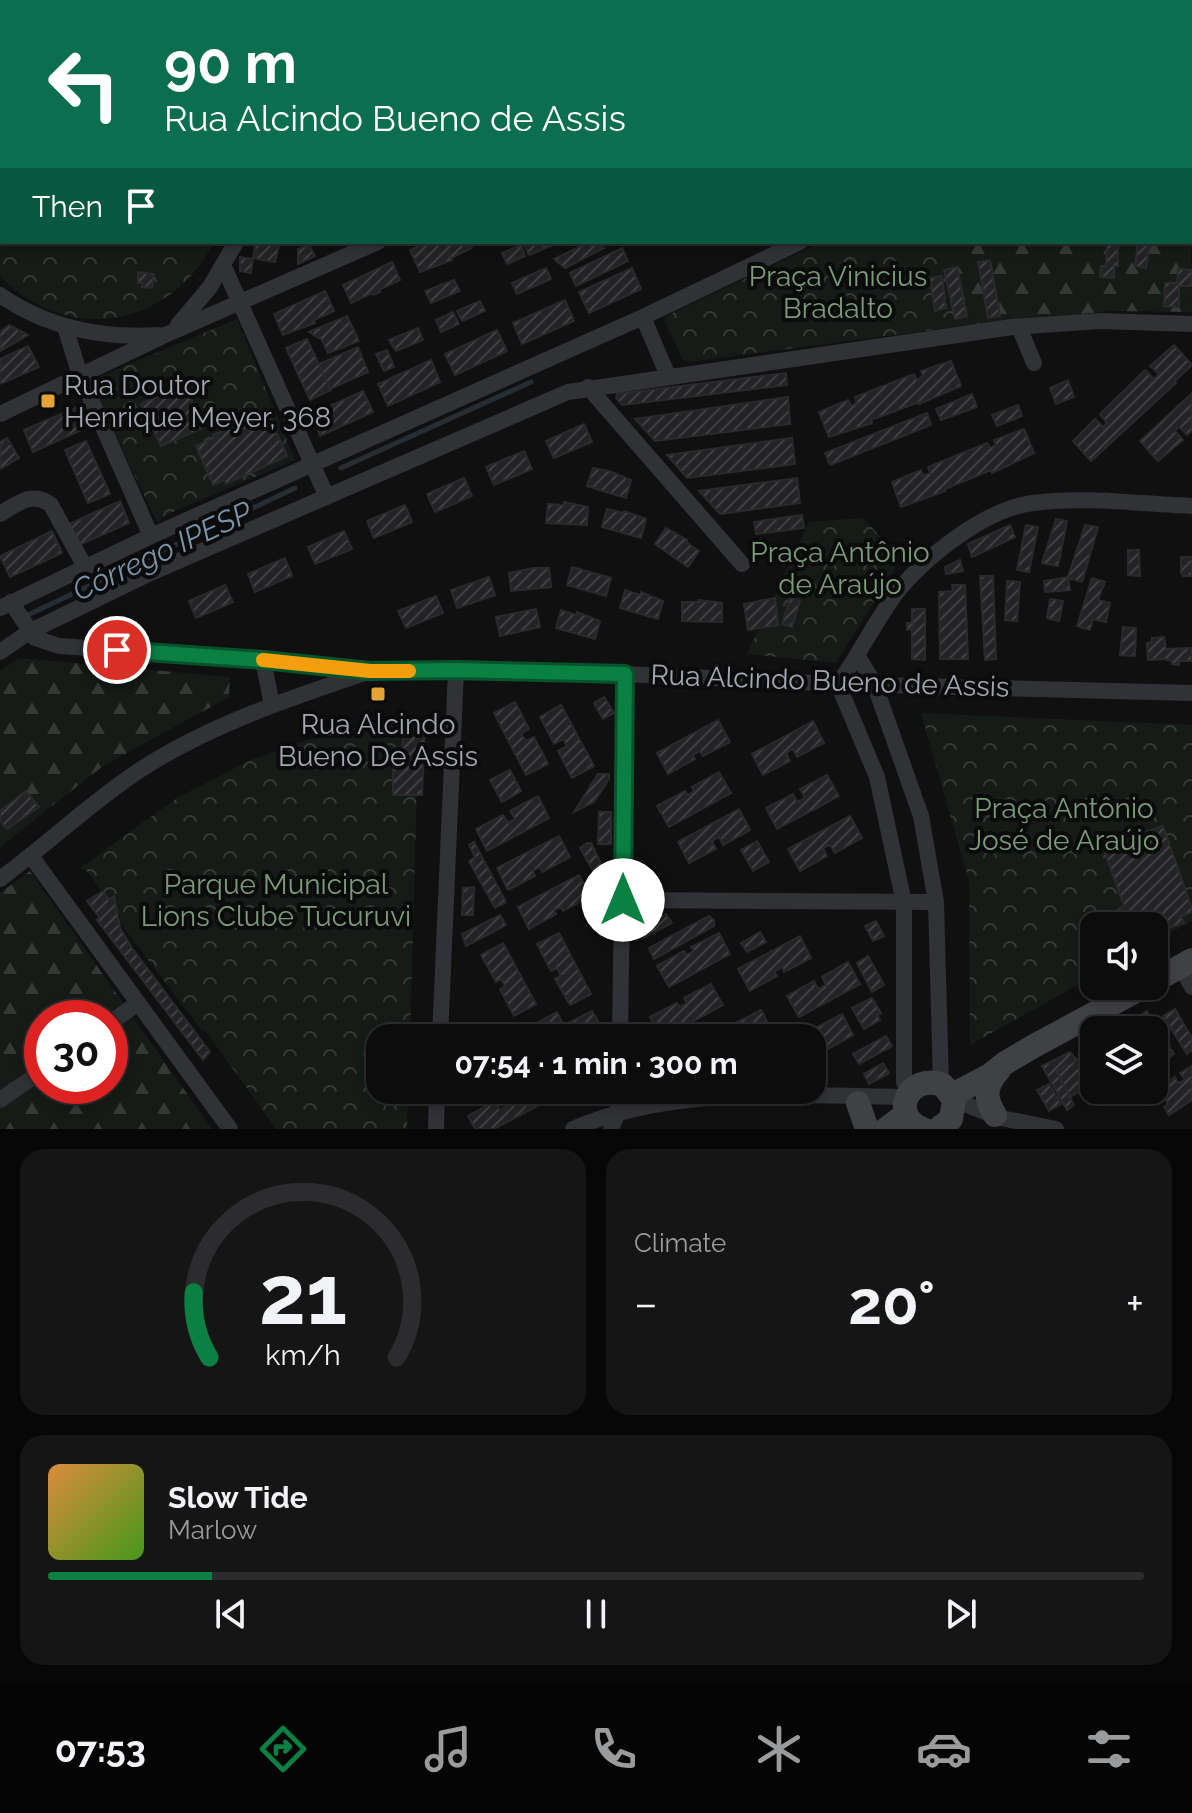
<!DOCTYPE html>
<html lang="en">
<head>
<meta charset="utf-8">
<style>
  :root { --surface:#0c0c0d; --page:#151516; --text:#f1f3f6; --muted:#9a9b9d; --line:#2c2c2e; --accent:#0b8043 }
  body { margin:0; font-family:Raleway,sans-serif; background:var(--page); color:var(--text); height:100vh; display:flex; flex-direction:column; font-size:30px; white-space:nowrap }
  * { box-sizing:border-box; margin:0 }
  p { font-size:26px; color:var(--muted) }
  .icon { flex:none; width:44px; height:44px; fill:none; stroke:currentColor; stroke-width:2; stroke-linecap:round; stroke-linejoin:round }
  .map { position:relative; height:1129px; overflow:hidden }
  .side { display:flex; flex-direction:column; gap:20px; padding:20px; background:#070707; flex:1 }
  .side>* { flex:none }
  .hud { position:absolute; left:0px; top:0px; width:1192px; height:244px; box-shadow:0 4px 12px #0003,0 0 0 2px var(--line); background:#0b6e4f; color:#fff; overflow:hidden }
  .tools { position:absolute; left:1080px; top:912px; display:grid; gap:16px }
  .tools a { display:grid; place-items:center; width:88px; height:88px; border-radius:16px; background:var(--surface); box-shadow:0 4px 12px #0003,0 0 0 2px var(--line); font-size:40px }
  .speed { position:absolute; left:24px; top:1000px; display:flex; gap:16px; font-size:40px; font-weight:700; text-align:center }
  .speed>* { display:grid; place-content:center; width:104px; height:104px; border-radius:50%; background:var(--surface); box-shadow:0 4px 12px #0003,0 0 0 2px var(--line); line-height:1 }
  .speed .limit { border:12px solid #d22; background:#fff; color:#111 }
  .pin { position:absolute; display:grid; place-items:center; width:68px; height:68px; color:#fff; margin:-34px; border:4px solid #fff; border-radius:50%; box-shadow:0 2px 8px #0007 }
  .me { position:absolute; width:88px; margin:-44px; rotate:0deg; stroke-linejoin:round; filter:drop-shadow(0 0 6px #0008) }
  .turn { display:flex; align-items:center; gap:28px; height:168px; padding:0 32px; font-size:36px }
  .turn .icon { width:104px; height:104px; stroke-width:2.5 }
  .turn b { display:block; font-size:56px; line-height:68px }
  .then { display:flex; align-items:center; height:76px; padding:0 32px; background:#0003; gap:16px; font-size:30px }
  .big { font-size:60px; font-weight:700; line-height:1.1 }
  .side .widget { flex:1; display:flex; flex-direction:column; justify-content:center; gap:12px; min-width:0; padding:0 28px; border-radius:24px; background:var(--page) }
  .side .dial { align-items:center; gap:0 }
  .dial svg { height:208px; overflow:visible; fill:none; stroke:var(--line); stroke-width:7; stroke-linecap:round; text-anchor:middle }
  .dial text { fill:var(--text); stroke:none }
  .song { display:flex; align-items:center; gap:24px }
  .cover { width:96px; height:96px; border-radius:12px; background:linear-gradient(135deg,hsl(30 70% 55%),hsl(100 70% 35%)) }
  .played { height:8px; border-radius:4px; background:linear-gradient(90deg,var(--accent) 15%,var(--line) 15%) }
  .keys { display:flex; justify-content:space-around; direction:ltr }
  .heat { display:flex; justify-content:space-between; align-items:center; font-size:44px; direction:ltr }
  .side .tiles { flex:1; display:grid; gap:20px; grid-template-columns:1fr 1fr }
  .widget:last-child { grid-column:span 2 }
  .trip { position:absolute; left:366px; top:1024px; width:460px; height:80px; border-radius:24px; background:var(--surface); box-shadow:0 4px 12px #0003,0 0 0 2px var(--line); font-weight:700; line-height:80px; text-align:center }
  .menu { display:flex; height:128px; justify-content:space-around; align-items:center; background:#050505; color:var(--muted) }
  .menu .icon { width:56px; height:56px }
  .menu .on { color:var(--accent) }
  .menu b { font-size:36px; color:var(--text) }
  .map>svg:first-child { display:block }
</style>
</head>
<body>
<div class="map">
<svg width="1192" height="1129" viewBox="0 0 1192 1129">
  <defs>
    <pattern id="forest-firs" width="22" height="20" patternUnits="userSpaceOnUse" patternTransform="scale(2)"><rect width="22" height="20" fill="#161b17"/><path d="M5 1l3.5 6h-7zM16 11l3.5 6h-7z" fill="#353936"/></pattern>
    <pattern id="park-crowns" width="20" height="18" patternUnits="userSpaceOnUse" patternTransform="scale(2)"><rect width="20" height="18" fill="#161b17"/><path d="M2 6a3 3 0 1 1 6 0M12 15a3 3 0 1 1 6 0" fill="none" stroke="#353936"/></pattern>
    <pattern id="building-hatch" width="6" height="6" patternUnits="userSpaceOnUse" patternTransform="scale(2)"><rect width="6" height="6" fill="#232325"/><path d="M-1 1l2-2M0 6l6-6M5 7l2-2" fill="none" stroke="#404042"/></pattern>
  </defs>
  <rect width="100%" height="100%" fill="#101011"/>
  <g fill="url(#forest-firs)" fill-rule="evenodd">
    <polygon points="1190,152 1192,312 1111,311 971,325 952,242 1190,242"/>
    <polygon points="19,658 230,677 229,697 103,766 0,847 0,671"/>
    <path d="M30 871 212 1129H0V893ZM42 1018H110V1086H42Z"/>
  </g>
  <g fill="url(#park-crowns)">
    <path d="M2 104V242H214C170 328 68 346 0 276Z"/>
    <polygon points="822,242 952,242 971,325 688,362 683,360 664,320 668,315"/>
    <polygon points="237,319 295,460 168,514 157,522 89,381"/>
    <polygon points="863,518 901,559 836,663 747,654 809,522"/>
    <polygon points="921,713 1192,725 1192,921 1154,942 1154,926 1094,926 1094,976 970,1045 969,881"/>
    <polygon points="419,715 410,1038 380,1038 380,1090 408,1090 407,1129 276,1129 205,1030 203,1032 130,936 118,920 121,917 86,870 80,868 177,798 251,760 312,738"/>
  </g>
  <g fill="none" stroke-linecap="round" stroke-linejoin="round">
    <g stroke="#272e33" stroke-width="5">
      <polyline points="341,468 531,382"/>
      <polyline points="30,614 295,488"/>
    </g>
  </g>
  <g fill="url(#building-hatch)" stroke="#2a2a2d" stroke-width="2">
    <polygon points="256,242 280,242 275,262 253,258"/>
    <polygon points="428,242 470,242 472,248 451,258 452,260 420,272 410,250"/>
    <polygon points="529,242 550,242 551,246 529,255 524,244"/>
    <polygon points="589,242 594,242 604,248 565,268 554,259"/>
    <polygon points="1107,242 1118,242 1118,266 1114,266 1114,278 1100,277 1101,266 1106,266"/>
    <polygon points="1138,242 1150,242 1146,268 1135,266"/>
    <polygon points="309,245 315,256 298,264 298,249"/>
    <polygon points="521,245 525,256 507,264 502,253"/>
    <polygon points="622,248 628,261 576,286 570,273"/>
    <polygon points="240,257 253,259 251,273 240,271"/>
    <polygon points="990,260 1000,316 988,318 978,262"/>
    <polygon points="392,262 400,280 379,290 380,292 373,295 372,293 351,303 343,285"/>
    <polygon points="957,267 967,316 955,319 944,270"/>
    <polygon points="546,268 551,279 517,294 512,283"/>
    <polygon points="632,268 641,289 589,313 579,292"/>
    <polygon points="1178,269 1192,270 1192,286 1179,286 1179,307 1164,306 1165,283 1177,283"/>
    <polygon points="138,272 154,274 152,288 142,287 142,283 138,283"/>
    <polygon points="942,276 946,308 935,311 930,278"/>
    <polygon points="454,280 460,291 431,303 425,291"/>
    <polygon points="325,291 334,311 314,320 315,323 283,335 274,314"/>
    <polygon points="565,300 574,321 522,344 513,323"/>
    <polygon points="480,301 485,311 462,321 457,311"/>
    <polygon points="453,312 459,324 441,332 436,320"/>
    <polygon points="347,316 359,341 328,353 322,340 309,332"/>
    <polygon points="9,325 28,335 0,351 0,332"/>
    <polygon points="418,328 423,340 396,351 389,340"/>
    <polygon points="497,330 507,351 455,375 445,354"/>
    <polygon points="307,339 331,390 310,400 286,348"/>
    <polygon points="1174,345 1192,365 1175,381 1176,383 1091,461 1073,441 1095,419 1103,427 1107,423 1100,414 1145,370 1154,379 1159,374 1150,366"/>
    <polygon points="28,346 39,367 0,384 0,359"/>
    <polygon points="358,347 368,372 330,389 319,364"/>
    <polygon points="387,350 394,367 384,371 376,354"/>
    <polygon points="431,360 440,382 388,406 378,384"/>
    <polygon points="951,361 961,386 919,404 919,402 871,420 872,423 829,437 819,412 848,400 851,406 857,403 855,397 914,374 917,380 923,376 921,371"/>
    <polygon points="786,373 787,385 622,405 616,398 617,394"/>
    <polygon points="1068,380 1074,397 1056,404 1050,388"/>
    <polygon points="181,385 182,388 185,386 195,408 192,409 201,429 161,446 141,404"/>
    <polygon points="363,391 373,412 320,436 312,414"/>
    <polygon points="1192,393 1192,431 1187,435 1179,427 1175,431 1183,440 1158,461 1140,441"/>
    <polygon points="972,394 977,407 941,420 936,409"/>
    <polygon points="788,397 790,424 655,441 635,419"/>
    <polygon points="1018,405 1022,416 997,426 992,415"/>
    <polygon points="77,407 86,428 33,452 24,430"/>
    <polygon points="267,411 287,456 226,484 224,480 213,485 196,446 214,438 213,435"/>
    <polygon points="927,413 931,425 830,465 825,453"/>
    <polygon points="584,424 592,442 554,458 546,441"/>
    <polygon points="1024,429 1034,453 992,473 991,470 945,489 945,491 901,507 892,482 921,470 923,476 930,473 928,467 987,443 990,448 996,445 994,440"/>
    <polygon points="7,438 19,458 0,469 0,442"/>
    <polygon points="792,438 795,464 687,478 667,455"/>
    <polygon points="86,441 110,494 88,503 65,450"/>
    <polygon points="524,451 532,469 494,485 486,467"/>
    <polygon points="593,468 609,471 631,480 626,498 587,486"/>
    <polygon points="464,478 472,496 435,512 427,494"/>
    <polygon points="797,478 800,503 720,514 699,491"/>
    <polygon points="120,501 129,523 77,546 67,525"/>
    <polygon points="564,502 588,507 587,525 546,523 548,504 564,505"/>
    <polygon points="405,505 412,522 374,538 367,521"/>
    <polygon points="607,509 623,513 624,511 646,519 641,538 602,527"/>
    <polygon points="802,515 804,528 756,534 754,522"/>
    <polygon points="1056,519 1067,521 1058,566 1042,563"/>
    <polygon points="1010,525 1015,537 972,557 968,544"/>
    <polygon points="1026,525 1038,527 1029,572 1017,570"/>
    <polygon points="1085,525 1098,527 1082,582 1068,578 1070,590 1045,592 1044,581 1068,577"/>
    <polygon points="666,528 687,540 686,542 699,551 688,567 655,544"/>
    <polygon points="52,531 62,553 10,577 0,556"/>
    <polygon points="344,531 352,549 315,564 308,547"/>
    <polygon points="1128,550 1139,550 1140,576 1128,575"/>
    <polygon points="1181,557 1192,557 1192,576 1183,576 1181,573"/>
    <polygon points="285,558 292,576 255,592 248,574"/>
    <polygon points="960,560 963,571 946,574 945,567"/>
    <polygon points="572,567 611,578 606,596 567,585"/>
    <polygon points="533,568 549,568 551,587 511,591 509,573"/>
    <polygon points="980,576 993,576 996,659 985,660"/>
    <polygon points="489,577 495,595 457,608 451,590"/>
    <polygon points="1092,578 1105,582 1098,600 1110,603 1106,622 1093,619 1090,630 1077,626"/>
    <polygon points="1007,581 1020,582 1017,621 1005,620"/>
    <polygon points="225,585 233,602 196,618 189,601"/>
    <polygon points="952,585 965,585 968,659 940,659 939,592 953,591"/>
    <polygon points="625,590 640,595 641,592 663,601 658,619 620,608"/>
    <polygon points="436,596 443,613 406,628 398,611"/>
    <polygon points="775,598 778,625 748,630 744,604"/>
    <polygon points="790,598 800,601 792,627 782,624"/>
    <polygon points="1050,599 1063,601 1059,621 1047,618"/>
    <polygon points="699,600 722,603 722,622 682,621 682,602 699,602"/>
    <polygon points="536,609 540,627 500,636 496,617"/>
    <polygon points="912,609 925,609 925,660 912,659 912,629 907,630 907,623 912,623"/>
    <polygon points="561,610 576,615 577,612 600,621 595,639 556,628"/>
    <polygon points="1123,627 1136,628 1135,656 1120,655"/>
    <polygon points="1164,637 1166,649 1192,648 1192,661 1179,661 1179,665 1172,664 1172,661 1164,659 1148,660 1147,643 1152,642 1152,638"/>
    <polygon points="604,697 614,713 603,719 594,703"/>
    <polygon points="515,702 529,729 521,734 526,741 534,737 548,764 526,775 494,713"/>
    <polygon points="561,705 594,766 572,778 558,751 567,746 563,739 554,744 540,717"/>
    <polygon points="718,720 730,742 703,756 700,751 693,755 695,759 668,774 657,753"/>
    <polygon points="813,721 824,743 797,757 793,749 786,753 790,761 763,775 752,754"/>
    <polygon points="403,726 425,727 422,795 393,795 393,768 402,768"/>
    <polygon points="510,770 521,791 502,802 490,780"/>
    <polygon points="719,772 731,793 669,827 657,806 685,791 688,795 694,791 692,787"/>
    <polygon points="598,774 609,774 609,779 594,802 574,812"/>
    <polygon points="827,775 839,796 777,829 766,808 793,794 797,802 805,798 800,789"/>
    <polygon points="26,791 39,807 7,829 0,820 0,811"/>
    <polygon points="538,796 549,818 487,851 476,829 503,815 508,823 515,819 510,811"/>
    <polygon points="739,809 750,830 723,845 719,837 712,841 716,849 689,863 678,842"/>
    <polygon points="599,812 611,812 611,844 598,844"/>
    <polygon points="850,816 862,838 835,853 830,845 823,848 827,856 800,871 788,849"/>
    <polygon points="1163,826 1192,909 1192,912 1181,916 1184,923 1160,931 1161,936 1166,934 1169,943 1163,949 1161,944 1154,948 1154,926 1122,926 1118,909 1124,906 1103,847"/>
    <polygon points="559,836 570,857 542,872 540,867 533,871 535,876 508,890 497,868"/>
    <polygon points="757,841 769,862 753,871 741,850"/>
    <polygon points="474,842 506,902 495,908 469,861 475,857 469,845"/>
    <polygon points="587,843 591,843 606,873 597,878 580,848"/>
    <polygon points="579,875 591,896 563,911 561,907 554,910 556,914 529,929 518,907"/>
    <polygon points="474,887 473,915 462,915 463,888"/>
    <polygon points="103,891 109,900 114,896 120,928 132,948 210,1052 203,1060 97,920 99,917 87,901"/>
    <polygon points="666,914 672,923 643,938 639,927"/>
    <polygon points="500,915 506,925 466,946 462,934"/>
    <polygon points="709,916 714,920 714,926 654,959 649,948"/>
    <polygon points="876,921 884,936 873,941 865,926"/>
    <polygon points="760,932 766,942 747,952 741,943"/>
    <polygon points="559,933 591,994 570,1005 555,979 561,976 557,968 551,971 537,944"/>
    <polygon points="719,933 730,954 669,987 657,966 684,951 686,955 694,951 691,947"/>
    <polygon points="800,936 811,958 784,972 782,967 774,972 777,976 750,991 738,969"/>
    <polygon points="503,943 536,1004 514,1016 500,989 505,986 501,979 496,982 481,955"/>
    <polygon points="868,956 884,985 872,992 857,963"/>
    <polygon points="848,962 860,984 799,1017 787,996 814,981 818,989 826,985 822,977"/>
    <polygon points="711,984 723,1005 662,1038 650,1017 677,1003 680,1007 687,1003 684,998"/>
    <polygon points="872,998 881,1013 877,1015 880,1020 864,1029 852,1008"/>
    <polygon points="1175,1009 1192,1038 1192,1050 1187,1054 1163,1016"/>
    <polygon points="761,1010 772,1031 760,1038 709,1038 726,1028 731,1037 739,1033 734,1024"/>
    <polygon points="592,1011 598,1021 573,1034 568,1023"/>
    <polygon points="1147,1011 1174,1054 1162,1062 1154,1048 1154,1030 1143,1030 1136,1018"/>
    <polygon points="557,1012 568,1034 560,1038 509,1038"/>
    <polygon points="842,1014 853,1035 826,1050 822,1042 815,1046 819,1054 812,1058 812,1038 797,1038"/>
    <polygon points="886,1036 892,1046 859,1064 853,1054"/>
    <polygon points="1094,1050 1094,1076 1088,1078 1092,1085 1070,1097 1056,1071"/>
    <polygon points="1070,1052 1077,1060 1056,1071 1074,1105 1067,1110 1042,1066"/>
    <polygon points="883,1063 889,1073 869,1084 864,1074"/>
    <polygon points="1192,1066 1192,1100 1169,1115 1164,1107 1168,1104 1163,1095 1159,1098 1154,1090 1175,1077 1178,1083 1185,1080 1180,1073"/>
    <polygon points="1049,1084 1061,1104 1049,1111 1037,1090"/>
    <polygon points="463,1090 489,1090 463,1103 457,1093"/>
    <polygon points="516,1090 534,1090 541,1104 494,1129 475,1129 468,1116 495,1101 500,1110 508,1105 503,1097"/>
  </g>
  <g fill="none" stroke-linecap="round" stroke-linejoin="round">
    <g stroke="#313236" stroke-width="16">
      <polyline points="346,0 350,2"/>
      <polyline points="519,2 530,0"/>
      <polyline points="0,72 2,71"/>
      <polyline points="1190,130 1192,130"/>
      <polyline points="224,267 327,497"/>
      <path d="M0 295C46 327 102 339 158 335"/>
      <polyline points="643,317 668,376"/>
      <polyline points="178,325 210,287 236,242"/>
      <polyline points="65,327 80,375 151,536"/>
      <polyline points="1019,327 1034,363"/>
      <polyline points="588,387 742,564"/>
      <polyline points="0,414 165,335 378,242"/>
      <path d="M0 514C17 504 33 490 51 505L85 567"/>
      <polyline points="11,602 35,638 59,646 263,660 370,671 625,674 838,684 1192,693"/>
      <polyline points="0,608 151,536 643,317 800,242"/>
      <polyline points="0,652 29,632 144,576 568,392 1012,327 1100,321 1192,324"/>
      <polyline points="858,657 874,683 921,816 936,902 941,1084"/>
      <polyline points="263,660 272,705"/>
      <polyline points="31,856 230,1129"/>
      <path d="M0 879C48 844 91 802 140 770 209 725 288 699 365 673"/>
      <polyline points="623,900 936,902"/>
      <polyline points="1181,966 1192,987"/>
      <polyline points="110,1023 138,1003"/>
      <polyline points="440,1038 456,670"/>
      <polyline points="620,1038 625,674"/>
      <path d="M909 1093 904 1082V903L877 777 838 684C858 656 874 624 894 596 923 558 985 509 1033 503 1085 496 1140 504 1192 506"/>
      <polyline points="0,1100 42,1071"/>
      <polyline points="954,1100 1001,1118 1056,1129"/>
      <polyline points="436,1129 437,1090"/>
      <path d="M573 1129C672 1085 800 1096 907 1097"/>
      <polyline points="611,1129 618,1112 618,1090"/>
    </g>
    <g stroke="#3f4145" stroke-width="24">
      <polyline points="1154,981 1192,960"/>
      <polyline points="952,1095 990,1075 1005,1063 1034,1046 1145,986"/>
      <polyline points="858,1103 867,1129"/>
      <path d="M995 1115C984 1098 985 1085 999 1070"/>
      <polyline points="886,1129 906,1114"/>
      <path d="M923 1129C889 1117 907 1072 943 1085L954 1100 951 1119 938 1129"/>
    </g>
  </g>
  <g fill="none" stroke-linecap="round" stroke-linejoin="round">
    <defs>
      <polyline id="route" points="117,650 263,660 370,671 456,670 625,674 623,900"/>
    </defs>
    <use href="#route" stroke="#07532c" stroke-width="20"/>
    <use href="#route" stroke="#0b8043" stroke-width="14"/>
    <polyline stroke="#f59e0b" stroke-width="14" points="263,660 370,671 409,671"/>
  </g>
  <g fill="#e4a334" stroke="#0b0b0c" stroke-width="3">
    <rect x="40" y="393" width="16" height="16" rx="4"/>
    <rect x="370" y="686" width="16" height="16" rx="4"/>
  </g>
  <g text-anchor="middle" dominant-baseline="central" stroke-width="8" stroke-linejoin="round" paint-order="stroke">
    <g font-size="28" fill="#7a9b7a" stroke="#0b0b0c">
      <text x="838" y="276">Praça Vinicius<tspan x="838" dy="32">Bradalto</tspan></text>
      <text x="840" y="552">Praça Antônio<tspan x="840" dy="32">de Araújo</tspan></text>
      <text x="1064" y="808">Praça Antônio<tspan x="1064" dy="32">José de Araújo</tspan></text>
      <text x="276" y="884">Parque Municipal<tspan x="276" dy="32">Lions Clube Tucuruvi</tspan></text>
    </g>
    <g font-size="28" fill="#a2a7b1" stroke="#0b0b0c" text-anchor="start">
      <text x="64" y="385">Rua Doutor<tspan x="64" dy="32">Henrique Meyer, 368</tspan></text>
      <text x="378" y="724" text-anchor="middle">Rua Alcindo<tspan x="378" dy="32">Bueno De Assis</tspan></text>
    </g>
    <g font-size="28" fill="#a2a7b1" stroke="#0b0b0c">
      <text transform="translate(830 681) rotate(2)">Rua Alcindo Bueno de Assis</text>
    </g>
    <g font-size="30" font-style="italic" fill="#7a95aa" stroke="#0b0b0c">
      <text transform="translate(162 551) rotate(-25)">Córrego IPESP</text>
    </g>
  </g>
</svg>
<div class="tools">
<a><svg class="icon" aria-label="sound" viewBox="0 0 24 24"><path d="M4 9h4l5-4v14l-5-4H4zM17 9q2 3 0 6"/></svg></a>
<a><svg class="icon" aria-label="layers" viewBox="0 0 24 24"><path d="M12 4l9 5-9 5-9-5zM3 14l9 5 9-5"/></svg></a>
</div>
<div class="speed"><div class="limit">30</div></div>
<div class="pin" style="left:117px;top:650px;background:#d93025"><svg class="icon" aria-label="arrive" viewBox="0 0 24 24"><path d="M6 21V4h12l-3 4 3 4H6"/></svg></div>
<svg class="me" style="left:623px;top:900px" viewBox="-20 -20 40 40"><circle r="19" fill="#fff"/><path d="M0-13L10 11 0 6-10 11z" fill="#0b8043"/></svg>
<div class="trip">07:54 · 1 min · 300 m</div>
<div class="hud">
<div class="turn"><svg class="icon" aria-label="left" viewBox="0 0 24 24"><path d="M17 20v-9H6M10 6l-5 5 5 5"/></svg><div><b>90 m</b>Rua Alcindo Bueno de Assis</div></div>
<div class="then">Then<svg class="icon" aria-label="arrive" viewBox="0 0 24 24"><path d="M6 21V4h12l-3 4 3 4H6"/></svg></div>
</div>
</div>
<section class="side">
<div class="tiles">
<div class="widget dial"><svg viewBox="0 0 100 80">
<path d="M14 69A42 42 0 1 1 86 69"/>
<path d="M14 69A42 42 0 0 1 8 44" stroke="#0b8043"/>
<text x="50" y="56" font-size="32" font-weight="700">21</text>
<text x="50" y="72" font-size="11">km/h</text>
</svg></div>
<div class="widget"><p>Climate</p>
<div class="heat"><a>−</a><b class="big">20°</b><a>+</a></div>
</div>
<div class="widget">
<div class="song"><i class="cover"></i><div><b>Slow Tide</b><p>Marlow</p></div></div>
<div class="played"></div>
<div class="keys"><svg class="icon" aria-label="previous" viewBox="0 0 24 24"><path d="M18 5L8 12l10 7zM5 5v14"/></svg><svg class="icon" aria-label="pause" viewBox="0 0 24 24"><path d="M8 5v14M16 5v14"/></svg><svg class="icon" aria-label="next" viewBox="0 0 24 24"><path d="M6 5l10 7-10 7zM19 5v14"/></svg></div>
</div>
</div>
</section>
<nav class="menu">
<b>07:53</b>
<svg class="icon on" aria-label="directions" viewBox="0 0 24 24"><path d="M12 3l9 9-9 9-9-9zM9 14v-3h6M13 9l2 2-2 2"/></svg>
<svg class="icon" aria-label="music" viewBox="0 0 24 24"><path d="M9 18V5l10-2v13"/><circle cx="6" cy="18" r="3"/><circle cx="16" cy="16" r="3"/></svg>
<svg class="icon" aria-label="phone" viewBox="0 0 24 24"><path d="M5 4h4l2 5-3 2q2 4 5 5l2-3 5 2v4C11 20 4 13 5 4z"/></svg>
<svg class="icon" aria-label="climate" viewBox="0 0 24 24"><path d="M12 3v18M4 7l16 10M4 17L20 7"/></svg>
<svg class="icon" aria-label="car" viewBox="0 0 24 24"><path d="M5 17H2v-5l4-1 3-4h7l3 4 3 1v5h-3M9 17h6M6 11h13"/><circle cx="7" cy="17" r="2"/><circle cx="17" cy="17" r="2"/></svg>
<svg class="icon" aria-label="filters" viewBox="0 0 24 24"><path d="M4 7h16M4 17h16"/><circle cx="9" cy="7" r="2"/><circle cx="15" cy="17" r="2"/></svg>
</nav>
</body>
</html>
